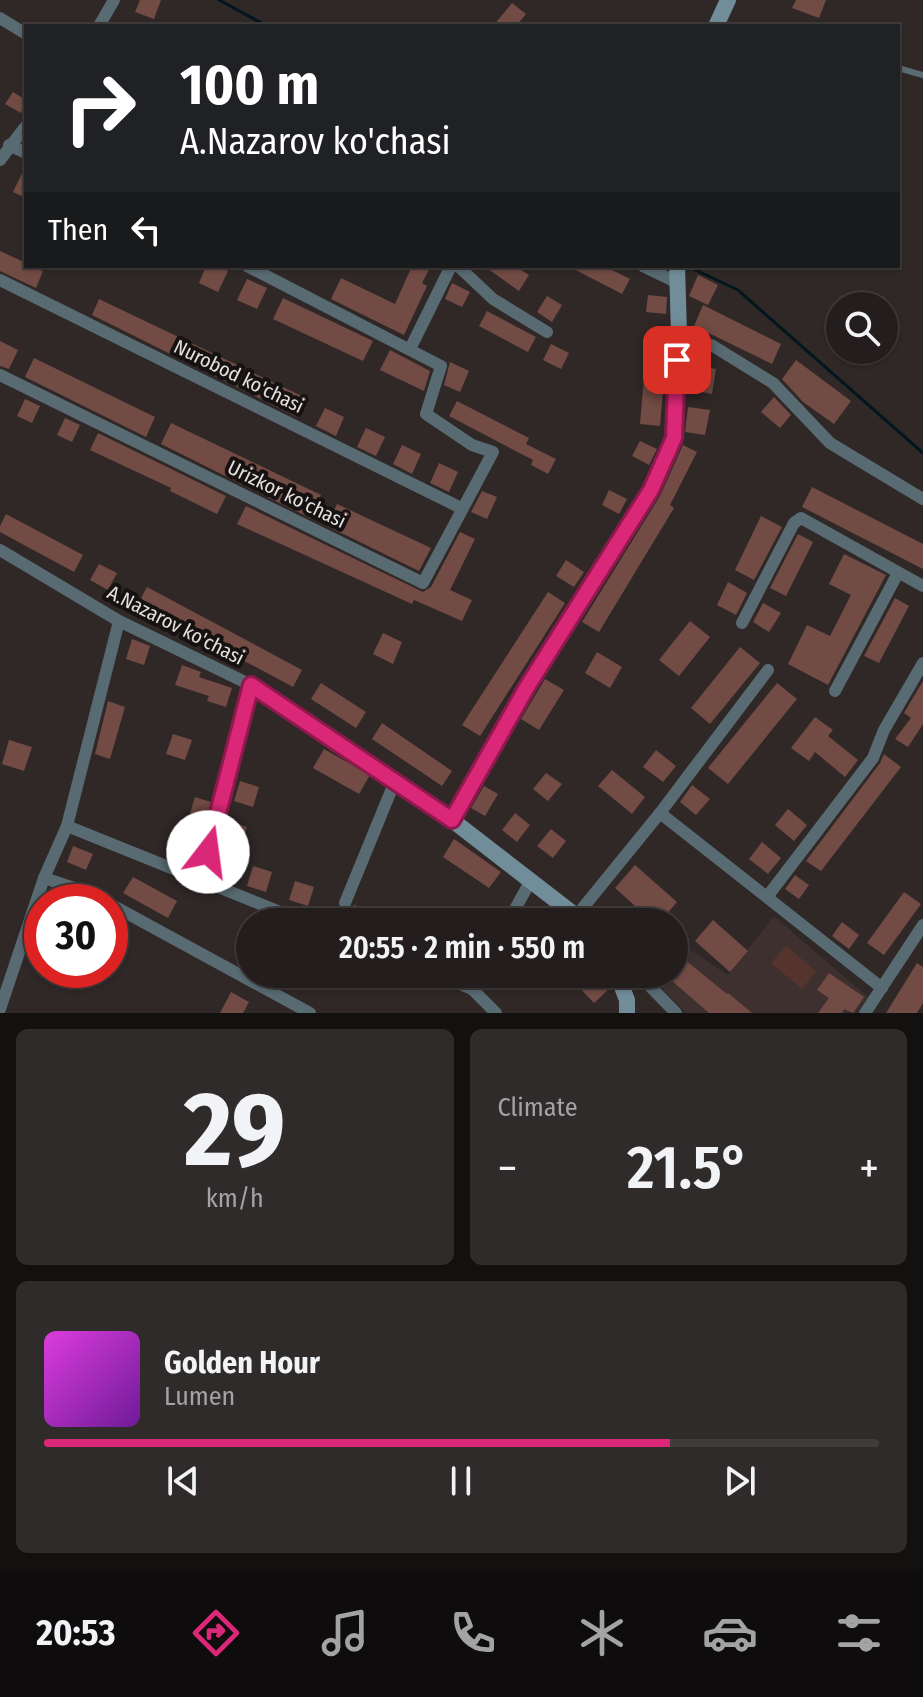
<!DOCTYPE html>
<html lang="en">
<head>
<meta charset="utf-8">
<style>
  :root { --surface:#231e1d; --page:#2f2b2a; --text:#f1f3f6; --muted:#a3a2a4; --line:#403c3b; --accent:#db2777 }
  body { margin:0; font-family:"Fira Sans Condensed",sans-serif; background:var(--page); color:var(--text); height:100vh; display:flex; flex-direction:column; font-size:30px; white-space:nowrap }
  * { box-sizing:border-box; margin:0 }
  p { font-size:26px; color:var(--muted) }
  .icon { flex:none; width:44px; height:44px; fill:none; stroke:currentColor; stroke-width:2; stroke-linecap:round; stroke-linejoin:round }
  .map { position:relative; height:1013px; overflow:hidden }
  .drawer { display:flex; flex-direction:column; gap:16px; padding:16px; background:#131010; flex:1 }
  .drawer>* { flex:none }
  .banner { position:absolute; left:24px; top:24px; width:876px; height:244px; border-radius:0px; box-shadow:0 2px 6px #0004,0 0 0 2px var(--line); background:#202124; color:#fff; overflow:hidden }
  .controls { position:absolute; left:826px; top:292px; display:grid; gap:16px }
  .controls a { display:grid; place-items:center; width:72px; height:72px; border-radius:50%; background:var(--surface); box-shadow:0 2px 6px #0004,0 0 0 2px var(--line); font-size:40px }
  .speed { position:absolute; left:24px; top:884px; display:flex; gap:16px; font-size:40px; font-weight:700; text-align:center }
  .speed>* { display:grid; place-content:center; width:104px; height:104px; border-radius:50%; background:var(--surface); box-shadow:0 2px 6px #0004,0 0 0 2px var(--line); line-height:1 }
  .speed .limit { border:12px solid #d22; background:#fff; color:#111 }
  .pin { position:absolute; display:grid; place-items:center; width:68px; height:68px; color:#fff; margin:-34px; border-radius:16px; box-shadow:0 4px 12px #0006 }
  .me { position:absolute; width:88px; margin:-44px; rotate:15deg; stroke-linejoin:round; filter:drop-shadow(0 0 6px #0008) }
  .turn { display:flex; align-items:center; gap:28px; height:168px; padding:0 24px; font-size:36px }
  .turn .icon { width:104px; height:104px; stroke-width:2.5 }
  .turn b { display:block; font-size:56px; line-height:68px }
  .then { display:flex; align-items:center; height:76px; padding:0 24px; background:#0003; gap:16px; font-size:30px }
  .big { font-size:60px; font-weight:600; line-height:1.1 }
  .drawer .widget { flex:1; display:flex; flex-direction:column; justify-content:center; gap:12px; min-width:0; padding:0 28px; border-radius:12px; background:var(--page) }
  .drawer .dial { align-items:center; gap:0 }
  .dial b { font-size:104px; line-height:1 }
  .song { display:flex; align-items:center; gap:24px }
  .cover { width:96px; height:96px; border-radius:12px; background:linear-gradient(135deg,hsl(300 70% 55%),hsl(280 70% 35%)) }
  .played { height:8px; border-radius:4px; background:linear-gradient(90deg,var(--accent) 75%,var(--line) 75%) }
  .keys { display:flex; justify-content:space-around; direction:ltr }
  .heat { display:flex; justify-content:space-between; align-items:center; font-size:44px; direction:ltr }
  .drawer .tiles { flex:1; display:grid; gap:16px; grid-template-columns:1fr 1fr }
  .widget:last-child { grid-column:span 2 }
  .trip { position:absolute; left:236px; top:908px; width:452px; height:80px; border-radius:40px; background:var(--surface); box-shadow:0 2px 6px #0004,0 0 0 2px var(--line); font-weight:600; line-height:80px; text-align:center }
  .dock { display:flex; height:128px; justify-content:space-around; align-items:center; background:#0e0c0c; color:var(--muted) }
  .dock .icon { width:56px; height:56px }
  .dock .current { color:var(--accent) }
  .dock b { font-size:36px; color:var(--text) }
  .map>svg:first-child { display:block }
</style>
</head>
<body>
<div class="map">
<svg width="923" height="1013" viewBox="0 0 923 1013">
  <rect width="100%" height="100%" fill="#2f2827"/>
  <polygon fill="#3e302e" points="774,916 868,997 856,1013 686,1013 647,974 674,974 674,939 728,975"/>
  <polygon fill="#56342e" points="786,946 816,971 802,989 771,963"/>
  <g fill="none" stroke-linecap="round" stroke-linejoin="round">
    <g stroke="#02161e" stroke-width="3">
      <polyline points="219,0 267,26"/>
      <polyline points="687,266 738,290 923,453"/>
    </g>
  </g>
  <g fill="#724b44">
    <polygon points="140,0 161,0 154,19 135,12"/>
    <polygon points="796,0 826,0 819,18 792,8"/>
    <polygon points="512,3 526,14 516,26 493,26"/>
    <polygon points="13,92 26,100 21,113 5,104"/>
    <polygon points="26,165 26,198 13,192"/>
    <polygon points="0,251 26,263 26,266 43,271 36,288 0,271"/>
    <polygon points="206,266 218,266 228,271 218,292 199,283"/>
    <polygon points="412,266 431,266 422,283 427,286 404,335 331,299 341,278 395,304"/>
    <polygon points="484,266 515,266 529,275 519,291"/>
    <polygon points="568,266 604,266 630,279 622,294"/>
    <polygon points="698,275 718,285 708,305 689,296"/>
    <polygon points="247,279 267,288 257,309 237,300"/>
    <polygon points="452,283 470,292 462,307 445,299"/>
    <polygon points="648,295 667,297 666,314 646,312"/>
    <polygon points="547,296 562,305 552,322 537,312"/>
    <polygon points="283,298 373,341 363,361 273,319"/>
    <polygon points="99,299 306,398 297,417 92,315"/>
    <polygon points="703,305 781,344 772,364 694,326"/>
    <polygon points="487,311 536,337 528,352 479,326"/>
    <polygon points="648,331 668,333 660,426 640,424"/>
    <polygon points="0,341 18,350 9,369 0,366"/>
    <polygon points="551,344 569,353 561,369 543,360"/>
    <polygon points="390,350 430,371 424,391 380,370"/>
    <polygon points="34,358 155,417 146,437 25,377"/>
    <polygon points="796,360 851,401 834,424 803,402 782,379"/>
    <polygon points="450,362 469,371 460,392 444,385"/>
    <polygon points="695,365 716,369 712,394 690,390"/>
    <polygon points="774,397 791,415 780,428 761,412"/>
    <polygon points="25,399 40,406 32,423 17,416"/>
    <polygon points="457,401 529,438 526,444 556,459 548,474 531,465 533,460 449,416"/>
    <polygon points="688,407 710,410 705,435 685,432"/>
    <polygon points="325,408 344,417 336,436 316,426"/>
    <polygon points="65,418 80,425 72,442 57,435"/>
    <polygon points="171,423 321,495 310,518 161,444"/>
    <polygon points="366,428 385,437 376,456 357,447"/>
    <polygon points="98,433 226,496 217,514 170,491 171,488 90,450"/>
    <polygon points="640,441 657,449 649,465 632,456"/>
    <polygon points="402,445 421,454 412,474 393,464"/>
    <polygon points="683,445 697,452 670,505 674,508 599,632 582,622 660,496"/>
    <polygon points="439,463 458,472 449,492 430,483"/>
    <polygon points="812,487 923,544 923,569 802,507"/>
    <polygon points="609,490 627,499 619,514 602,505"/>
    <polygon points="482,491 497,497 487,519 471,512"/>
    <polygon points="337,504 431,548 419,571 327,526"/>
    <polygon points="246,506 423,592 431,587 460,532 475,539 450,590 472,600 462,621 414,600 412,604 237,524"/>
    <polygon points="6,514 83,555 74,572 0,532 0,526"/>
    <polygon points="761,516 782,527 754,580 735,570"/>
    <polygon points="798,534 813,542 786,596 770,588"/>
    <polygon points="844,554 886,575 828,685 788,664 807,625 830,636 851,595 829,584"/>
    <polygon points="566,560 584,572 574,587 556,576"/>
    <polygon points="99,564 117,573 108,590 90,580"/>
    <polygon points="728,582 747,593 736,615 717,605"/>
    <polygon points="147,587 302,670 293,687 138,604"/>
    <polygon points="548,592 565,603 480,736 462,725"/>
    <polygon points="895,598 909,606 879,663 864,656"/>
    <polygon points="763,603 781,613 769,632 753,622"/>
    <polygon points="690,621 710,637 679,676 659,660"/>
    <polygon points="383,633 402,642 393,664 373,654"/>
    <polygon points="132,639 150,646 144,665 126,659"/>
    <polygon points="740,647 760,663 710,724 691,708"/>
    <polygon points="597,652 622,667 610,688 585,673"/>
    <polygon points="182,665 201,672 199,677 232,688 226,707 207,701 209,696 175,685"/>
    <polygon points="545,679 564,690 539,730 521,719"/>
    <polygon points="923,681 923,724 908,747 895,739 911,718 904,713"/>
    <polygon points="321,683 366,712 356,728 311,699"/>
    <polygon points="777,683 797,699 728,784 708,768"/>
    <polygon points="108,701 125,707 110,759 95,754"/>
    <polygon points="815,717 833,730 828,736 858,760 845,777 815,752 809,761 791,748"/>
    <polygon points="382,723 452,771 442,786 372,739"/>
    <polygon points="173,734 192,740 185,760 166,754"/>
    <polygon points="9,740 32,747 24,771 2,764"/>
    <polygon points="324,749 370,775 359,794 313,768"/>
    <polygon points="656,750 676,766 663,782 643,767"/>
    <polygon points="884,754 901,767 821,871 806,861 880,763"/>
    <polygon points="612,770 645,797 632,814 598,786"/>
    <polygon points="546,773 562,784 548,801 533,789"/>
    <polygon points="240,781 259,787 253,807 234,801"/>
    <polygon points="692,785 710,799 696,815 680,802"/>
    <polygon points="484,786 498,794 485,816 471,808"/>
    <polygon points="195,797 211,802 206,822 189,817"/>
    <polygon points="788,809 807,825 794,841 775,825"/>
    <polygon points="515,813 530,825 517,842 502,830"/>
    <polygon points="228,821 247,827 231,880 212,873 218,847"/>
    <polygon points="551,829 566,841 553,858 537,846"/>
    <polygon points="186,837 201,842 196,861 180,856"/>
    <polygon points="454,839 501,872 489,888 443,857"/>
    <polygon points="762,842 781,858 768,874 749,859"/>
    <polygon points="73,846 93,854 86,870 67,862"/>
    <polygon points="635,865 677,902 660,922 653,922 615,888"/>
    <polygon points="253,866 272,872 266,892 247,886"/>
    <polygon points="795,875 809,885 799,899 785,889"/>
    <polygon points="133,877 177,901 168,918 123,893"/>
    <polygon points="295,881 314,887 308,906 289,900"/>
    <polygon points="904,892 921,904 884,955 867,943"/>
    <polygon points="354,905 369,910 365,922 344,922 347,912"/>
    <polygon points="713,920 748,951 730,972 695,941"/>
    <polygon points="842,922 859,935 849,949 832,936"/>
    <polygon points="674,951 727,994 728,993 752,1013 709,1013 664,974 674,974"/>
    <polygon points="917,963 923,967 923,1003 917,1013 886,1013"/>
    <polygon points="829,973 864,997 853,1013 844,1009 842,1013 818,1013 829,998 817,990"/>
    <polygon points="587,974 595,974 609,989 594,1003 576,984"/>
    <polygon points="231,992 249,1002 243,1013 220,1013"/>
  </g>
  <g fill="none" stroke-linecap="round" stroke-linejoin="round">
    <polyline stroke="#586a72" stroke-width="6" points="898,68 923,75"/>
    <g stroke="#586a72" stroke-width="12">
      <polyline points="0,18 26,34"/>
      <polyline points="99,26 114,0"/>
      <polyline points="9,145 26,153"/>
      <polyline points="0,160 26,126"/>
      <polyline points="458,266 493,299 547,332"/>
      <polyline points="643,266 678,283"/>
      <polyline points="0,280 461,508"/>
      <polyline points="679,334 713,346 773,383 830,443 923,499"/>
      <polyline points="410,349 451,266"/>
      <polyline points="0,375 423,583 493,452 472,445 426,414 441,366 247,266"/>
      <polyline points="0,550 119,621 251,685 452,820"/>
      <polyline points="742,623 794,523 801,518 923,586"/>
      <polyline points="835,691 898,573"/>
      <polyline points="660,813 882,988"/>
      <polyline points="67,826 305,922"/>
      <polyline points="200,880 251,685"/>
      <polyline points="767,897 873,758 884,730 923,663"/>
      <polyline points="107,902 92,894 44,878 67,826 119,621"/>
      <polyline points="345,903 395,781"/>
      <polyline points="110,904 310,1013"/>
      <polyline points="577,915 660,813 768,670"/>
      <polyline points="508,922 531,880"/>
      <polyline points="435,974 472,989 496,1013"/>
      <polyline points="638,974 676,1013"/>
      <polyline points="0,1009 44,878"/>
      <polyline points="865,1013 923,925"/>
    </g>
    <g stroke="#718d9a" stroke-width="16">
      <polyline points="716,26 728,0"/>
      <polyline points="584,922 452,820 527,687 651,490 674,438 679,334 677,266"/>
      <polyline points="617,974 627,1000 627,1013"/>
    </g>
  </g>
  <g fill="none" stroke-linecap="round" stroke-linejoin="round">
    <defs>
      <polyline id="route" points="208,852 251,685 452,820 527,687 651,490 674,438 677,360"/>
    </defs>
    <use href="#route" stroke="#8e194d" stroke-width="20"/>
    <use href="#route" stroke="#db2777" stroke-width="14"/>
  </g>
  <g text-anchor="middle" dominant-baseline="central" stroke-width="8" stroke-linejoin="round" paint-order="stroke">
    <g font-size="20" fill="#e4e0df" stroke="#151211">
      <text transform="translate(239 376) rotate(26)">Nurobod ko'chasi</text>
      <text transform="translate(287 494) rotate(26)">Urizkor ko'chasi</text>
      <text transform="translate(176 625) rotate(27)">A.Nazarov ko'chasi</text>
    </g>
  </g>
</svg>
<div class="controls">
<a><svg class="icon" aria-label="search" viewBox="0 0 24 24"><circle cx="10" cy="10" r="6"/><path d="M15 15l6 6"/></svg></a>
</div>
<div class="speed"><div class="limit">30</div></div>
<div class="pin" style="left:677px;top:360px;background:#d93025"><svg class="icon" aria-label="arrive" viewBox="0 0 24 24"><path d="M6 21V4h12l-3 4 3 4H6"/></svg></div>
<svg class="me" style="left:208px;top:852px" viewBox="-20 -20 40 40"><circle r="19" fill="#fff"/><path d="M0-13L10 11 0 6-10 11z" fill="#db2777"/></svg>
<div class="trip">20:55 · 2 min · 550 m</div>
<div class="banner">
<div class="turn"><svg class="icon" aria-label="right" viewBox="0 0 24 24"><path d="M7 20v-9h11M14 6l5 5-5 5"/></svg><div><b>100 m</b>A.Nazarov ko'chasi</div></div>
<div class="then">Then<svg class="icon" aria-label="left" viewBox="0 0 24 24"><path d="M17 20v-9H6M10 6l-5 5 5 5"/></svg></div>
</div>
</div>
<section class="drawer">
<div class="tiles">
<div class="widget dial"><b>29</b><p>km/h</p></div>
<div class="widget"><p>Climate</p>
<div class="heat"><a>−</a><b class="big">21.5°</b><a>+</a></div>
</div>
<div class="widget">
<div class="song"><i class="cover"></i><div><b>Golden Hour</b><p>Lumen</p></div></div>
<div class="played"></div>
<div class="keys"><svg class="icon" aria-label="previous" viewBox="0 0 24 24"><path d="M18 5L8 12l10 7zM5 5v14"/></svg><svg class="icon" aria-label="pause" viewBox="0 0 24 24"><path d="M8 5v14M16 5v14"/></svg><svg class="icon" aria-label="next" viewBox="0 0 24 24"><path d="M6 5l10 7-10 7zM19 5v14"/></svg></div>
</div>
</div>
</section>
<nav class="dock">
<b>20:53</b>
<svg class="icon current" aria-label="directions" viewBox="0 0 24 24"><path d="M12 3l9 9-9 9-9-9zM9 14v-3h6M13 9l2 2-2 2"/></svg>
<svg class="icon" aria-label="music" viewBox="0 0 24 24"><path d="M9 18V5l10-2v13"/><circle cx="6" cy="18" r="3"/><circle cx="16" cy="16" r="3"/></svg>
<svg class="icon" aria-label="phone" viewBox="0 0 24 24"><path d="M5 4h4l2 5-3 2q2 4 5 5l2-3 5 2v4C11 20 4 13 5 4z"/></svg>
<svg class="icon" aria-label="climate" viewBox="0 0 24 24"><path d="M12 3v18M4 7l16 10M4 17L20 7"/></svg>
<svg class="icon" aria-label="car" viewBox="0 0 24 24"><path d="M5 17H2v-5l4-1 3-4h7l3 4 3 1v5h-3M9 17h6M6 11h13"/><circle cx="7" cy="17" r="2"/><circle cx="17" cy="17" r="2"/></svg>
<svg class="icon" aria-label="filters" viewBox="0 0 24 24"><path d="M4 7h16M4 17h16"/><circle cx="9" cy="7" r="2"/><circle cx="15" cy="17" r="2"/></svg>
</nav>
</body>
</html>
